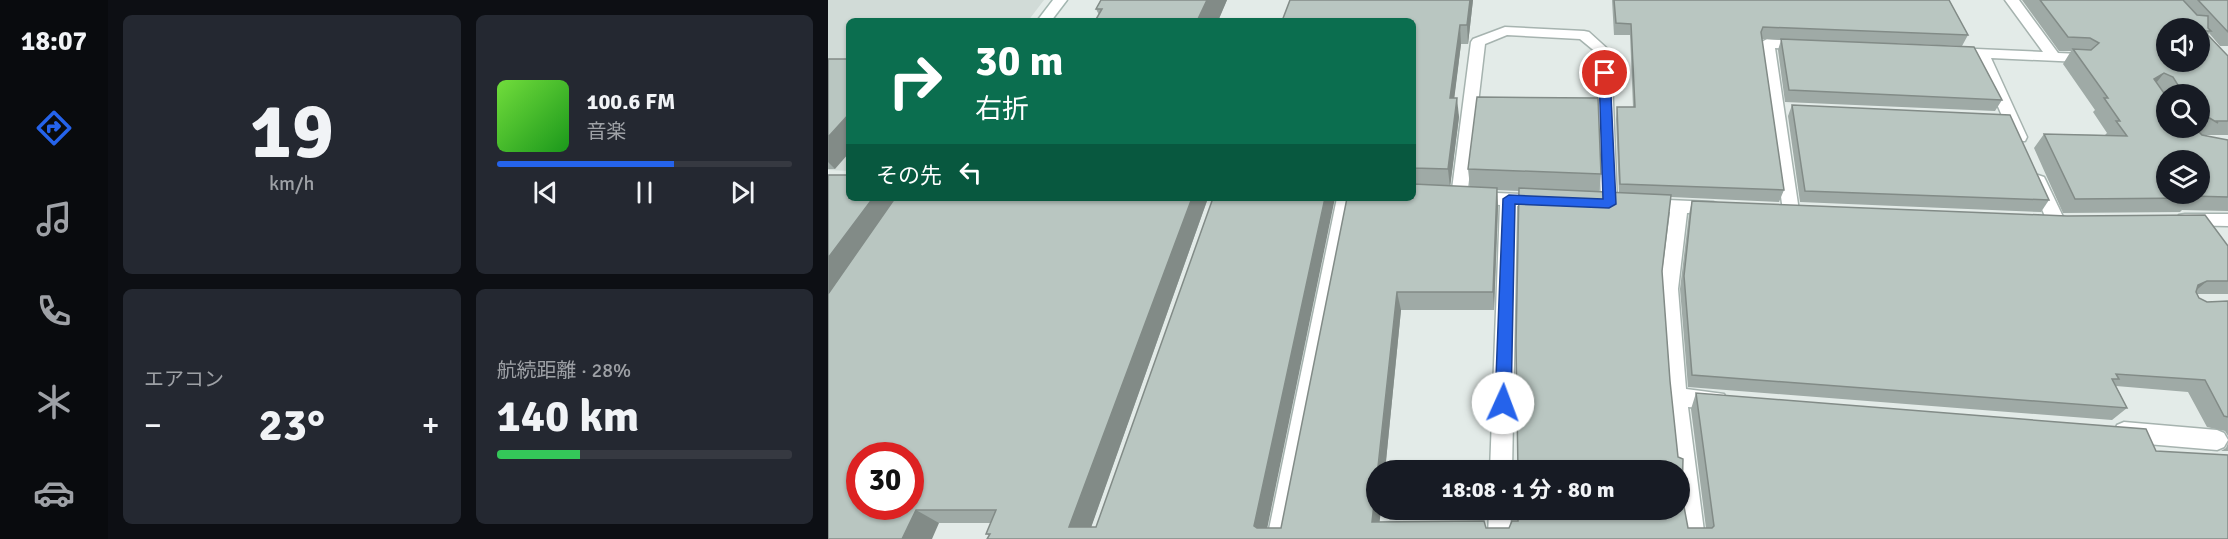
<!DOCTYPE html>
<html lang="ja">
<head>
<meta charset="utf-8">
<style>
  :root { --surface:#171b24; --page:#242831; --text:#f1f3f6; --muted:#9ea1a6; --line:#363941; --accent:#2563eb }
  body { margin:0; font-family:Signika,"Noto Sans JP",sans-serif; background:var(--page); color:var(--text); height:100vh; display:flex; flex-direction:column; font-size:22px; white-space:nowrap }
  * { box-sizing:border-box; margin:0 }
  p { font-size:20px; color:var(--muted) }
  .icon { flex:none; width:33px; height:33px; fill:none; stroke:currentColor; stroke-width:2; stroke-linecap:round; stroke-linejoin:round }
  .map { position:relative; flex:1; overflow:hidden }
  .drawer { display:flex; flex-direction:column; gap:15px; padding:15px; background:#0d0f14; width:720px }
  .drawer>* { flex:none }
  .hud { position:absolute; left:18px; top:18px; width:570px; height:183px; border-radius:9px; box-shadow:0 2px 4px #0004; background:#0b6e4f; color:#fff; overflow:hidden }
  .tools { position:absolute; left:1328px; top:18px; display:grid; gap:12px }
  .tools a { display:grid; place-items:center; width:54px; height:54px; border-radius:50%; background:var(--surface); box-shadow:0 2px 4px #0004; font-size:30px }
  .speed { position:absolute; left:18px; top:442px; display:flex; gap:12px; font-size:30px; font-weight:700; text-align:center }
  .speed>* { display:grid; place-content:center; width:78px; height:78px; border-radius:50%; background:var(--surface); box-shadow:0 2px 4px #0004; line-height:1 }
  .speed .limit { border:9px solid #d22; background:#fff; color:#111 }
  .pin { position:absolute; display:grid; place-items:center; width:51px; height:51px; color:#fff; margin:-26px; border:3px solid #fff; border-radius:50%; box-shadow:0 2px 6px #0007 }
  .me { position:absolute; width:66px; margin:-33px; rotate:2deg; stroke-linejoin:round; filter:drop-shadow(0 0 4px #0008) }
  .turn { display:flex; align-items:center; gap:21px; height:126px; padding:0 30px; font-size:27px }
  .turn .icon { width:78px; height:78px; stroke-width:2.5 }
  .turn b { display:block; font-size:42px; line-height:51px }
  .then { display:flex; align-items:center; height:57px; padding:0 30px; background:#0003; gap:12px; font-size:22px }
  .big { font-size:45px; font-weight:700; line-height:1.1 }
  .drawer .widget { flex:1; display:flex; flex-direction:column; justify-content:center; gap:9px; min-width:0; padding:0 21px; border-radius:9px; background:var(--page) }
  .drawer .dial { align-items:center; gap:0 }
  .dial b { font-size:78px; line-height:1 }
  .song { display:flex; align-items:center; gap:18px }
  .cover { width:72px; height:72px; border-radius:9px; background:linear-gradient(135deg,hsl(100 70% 55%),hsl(120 70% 35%)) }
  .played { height:6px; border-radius:3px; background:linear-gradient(90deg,var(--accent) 60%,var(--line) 60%) }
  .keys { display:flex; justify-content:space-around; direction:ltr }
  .heat { display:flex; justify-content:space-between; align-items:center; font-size:33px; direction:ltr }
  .charge { height:9px; border-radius:4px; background:linear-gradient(90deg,#34c759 28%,var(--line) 0) }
  .drawer .tiles { flex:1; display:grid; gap:15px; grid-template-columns:repeat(2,1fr) }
  .trip { position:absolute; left:538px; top:460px; width:324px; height:60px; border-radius:30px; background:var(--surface); box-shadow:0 2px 4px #0004; font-weight:700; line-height:60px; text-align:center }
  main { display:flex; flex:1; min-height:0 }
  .tabs { display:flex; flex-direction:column; width:108px; justify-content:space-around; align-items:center; background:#090b0e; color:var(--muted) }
  .tabs .icon { width:42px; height:42px }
  .tabs .selected { color:var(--accent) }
  .tabs b { font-size:27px; color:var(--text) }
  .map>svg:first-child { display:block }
</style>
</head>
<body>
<main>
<nav class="tabs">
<b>18:07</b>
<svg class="icon selected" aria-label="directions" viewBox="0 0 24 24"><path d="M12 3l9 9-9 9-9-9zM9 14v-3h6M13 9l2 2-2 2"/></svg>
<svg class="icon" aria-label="music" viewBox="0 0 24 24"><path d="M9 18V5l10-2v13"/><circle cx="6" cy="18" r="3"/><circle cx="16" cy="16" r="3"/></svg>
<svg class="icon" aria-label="phone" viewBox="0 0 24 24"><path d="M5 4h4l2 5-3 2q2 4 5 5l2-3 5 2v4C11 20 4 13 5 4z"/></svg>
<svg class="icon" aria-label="climate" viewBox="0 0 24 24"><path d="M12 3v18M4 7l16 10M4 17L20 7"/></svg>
<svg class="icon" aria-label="car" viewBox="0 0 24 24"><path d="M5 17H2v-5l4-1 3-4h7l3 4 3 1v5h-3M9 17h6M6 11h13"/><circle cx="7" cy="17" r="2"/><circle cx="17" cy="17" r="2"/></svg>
</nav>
<section class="drawer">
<div class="tiles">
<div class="widget dial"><b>19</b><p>km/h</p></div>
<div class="widget">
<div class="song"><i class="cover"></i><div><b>100.6 FM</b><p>音楽</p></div></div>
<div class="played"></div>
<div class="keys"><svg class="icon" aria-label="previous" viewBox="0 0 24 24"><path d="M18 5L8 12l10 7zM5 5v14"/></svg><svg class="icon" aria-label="pause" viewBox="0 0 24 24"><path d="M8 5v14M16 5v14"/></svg><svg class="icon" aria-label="next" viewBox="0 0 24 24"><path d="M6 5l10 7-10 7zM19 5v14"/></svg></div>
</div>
<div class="widget"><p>エアコン</p>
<div class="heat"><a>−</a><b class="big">23°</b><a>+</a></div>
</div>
<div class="widget"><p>航続距離 · 28%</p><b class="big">140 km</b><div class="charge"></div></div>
</div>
</section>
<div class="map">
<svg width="1400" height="539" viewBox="0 0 1400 539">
  <rect width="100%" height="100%" fill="#e3ebe8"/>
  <polygon fill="#d1dbd7" points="0,0 216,0 200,21 21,21 21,171 0,170"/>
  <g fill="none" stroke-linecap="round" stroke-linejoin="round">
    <defs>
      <polygon id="service" points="677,27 756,31 761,32 783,52 789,204 787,208 781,210 775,208 773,204 769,53 752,39 679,35 657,44 639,197 637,201 625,201 623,197 643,42 645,39"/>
      <g id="minor">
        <polygon points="1177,0 1191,0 1230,53 1252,54 1259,58 1252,62 1163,58 1199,137 1197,141 1185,141 1183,137 1149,57 1125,56 1118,52 1125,48 1215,52"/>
        <polygon points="939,39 974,41 981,45 974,49 947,48 971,211 969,215 963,217 957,215 955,211 932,43"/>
        <polygon points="1210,175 1216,177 1218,181 1237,221 1234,226 1228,227 1222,226 1219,221 1202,181 1204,177"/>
        <polygon points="646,192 715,195 721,197 723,201 721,205 689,206 684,471 662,471 672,205 640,202 638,198 640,194"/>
        <polygon points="509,198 525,198 461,539 439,539"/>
        <polygon points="817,199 885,202 891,204 893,208 891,212 859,213 850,289 858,389 896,394 899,400 896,406 889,409 860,407 877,539 855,539 851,510 852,471 847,471 839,397 832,289 842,212 811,209 809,205 811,201"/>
        <polygon points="1357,214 1400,214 1400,226 1351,225 1348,220 1351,215"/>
        <polygon points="1296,422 1389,430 1396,433 1400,440 1396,447 1389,450 1296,442 1289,439 1286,432 1289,425"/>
        <polygon points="661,510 683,510 682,539 660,539"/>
      </g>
      <polygon id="secondary" points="225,0 239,0 223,21 209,21"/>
    </defs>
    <use href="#service" stroke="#a6b3af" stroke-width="3"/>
    <use href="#minor" stroke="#a6b3af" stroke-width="3"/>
    <use href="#secondary" stroke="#a3b6b0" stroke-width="3"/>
    <use href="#service" fill="#fff" fill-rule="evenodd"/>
    <use href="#minor" fill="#fff" fill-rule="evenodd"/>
    <use href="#secondary" fill="#fff" fill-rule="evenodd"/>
  </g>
  <g fill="#9faaa6" fill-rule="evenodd">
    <polygon points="273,0 399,0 390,21 267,21 271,15 268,9"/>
    <path d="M462 0H645L640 44H633L626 98 631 117 622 186 642 187 640 169 773 174 771 192 791 193 788 119 789 107H805L802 35H786L784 0H1121L1140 35 1134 46 1058 43 1174 100 1167 111 957 102 950 50 953 40 934 39 956 190 951 202 843 197 834 271 842 381 854 496 860 528H878L863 409 868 393 1328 451 1400 539 161 535 158 534 163 523H111L0 539 21 198H380L263 527 453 528 585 198V21ZM669 190 691 191 690 521 681 528H658L551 522 553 510H549V471H557L573 310H666L670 207Z"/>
    <path d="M1194 0H1400V46H1392L1381 33 1380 35 1400 56V135H1379L1378 136 1400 140V211L1354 210 1352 212 1235 213 1206 148 1216 134 1277 135 1279 133 1265 112 1267 110 1235 64 1243 51H1231ZM1338 94H1371V128H1338Z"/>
    <polygon points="0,59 7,169 0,169"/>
    <polygon points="964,105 1221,200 1213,212 972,202 960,116"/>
    <polygon points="864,201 1400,246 1400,294 1369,294 1371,298 1379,302 1400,301 1400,436 1397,431 1379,427 1360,392 1288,386 1299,408 1284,420 860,387 852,289 861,214"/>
    <polygon points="1400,443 1400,451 1393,451 1398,448"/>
  </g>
  <g fill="#828b87">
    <polygon points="379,0 399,0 390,21 369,21"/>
    <polygon points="642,0 645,0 640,44 639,25"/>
    <polygon points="632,25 633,44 624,117 622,98"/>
    <polygon points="1336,73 1325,87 1326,79"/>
    <polygon points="629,98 631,117 622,188 620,169"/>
    <polygon points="21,114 21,153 7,169 0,162 0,137"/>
    <polygon points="669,188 670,207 666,310 665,292"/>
    <polygon points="45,198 76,198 0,305 0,258"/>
    <polygon points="364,198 380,198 259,539 241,527"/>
    <polygon points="497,198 507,198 437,539 426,526"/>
    <polygon points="1379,281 1364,294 1370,285"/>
    <polygon points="569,292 573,310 557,471 550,471"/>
    <polygon points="549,477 549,510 553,510 550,535 544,522"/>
    <polygon points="88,510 111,523 104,539 74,539"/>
  </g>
  <g fill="#b9c6c1" stroke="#828b87" stroke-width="1.5" fill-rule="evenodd">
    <polygon points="273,0 379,0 369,21 267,21 274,9 268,9"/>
    <polygon points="462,0 642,0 639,25 632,25 622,98 629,98 620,169 585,168 585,21 454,21"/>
    <polygon points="786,0 1121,0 1140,35 935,27 933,32 956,190 792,184 789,107 807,107 803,24 788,23"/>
    <path d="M1212 0H1355L1369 15 1380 16V28L1383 31H1376L1400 56V121H1388L1390 123 1371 112V94H1351L1350 85 1345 77 1336 73 1326 79 1338 96V128H1367L1374 135 1400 140V197L1364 196 1366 198 1247 199 1216 134 1299 136 1288 121H1292L1276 98H1280L1245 49 1263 50 1271 43 1262 38 1240 37ZM1338 28H1371V62H1338ZM1338 160H1371V194H1338Z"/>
    <polygon points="1370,0 1400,0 1400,32"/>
    <polygon points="953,39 1146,47 1174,100 961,90"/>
    <polygon points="0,59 21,59 21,114 0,137"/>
    <polygon points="649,97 770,98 773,174 640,169"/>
    <polygon points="964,105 1182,115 1221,200 977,191"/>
    <polygon points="0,175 21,175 21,198 45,198 0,258"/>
    <path d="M585 184 669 188 665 292H569L544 522 656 521 658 528H681L684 521H690V510H852V471H690L688 344 691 188 843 195 834 271 842 381 850 457 855 459 854 496 860 528H884L886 526 868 393 1318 429 1328 451 1400 455V539H159L162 534H158L168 510H88L74 539H0V294L67 198H364L241 527H268L385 198H497L426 526 429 528H453L519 198H585ZM32 456H82V507H32Z"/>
    <polygon points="864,201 1239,216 1377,215 1400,246 1400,281 1379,281 1370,285 1368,292 1371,298 1379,302 1400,301 1400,417 1396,416 1377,380 1288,374 1291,379 1284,379 1299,408 864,375 856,276"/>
  </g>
  <polygon fill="#2563eb" stroke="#184099" stroke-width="1.5" points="777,70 782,73 788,204 781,208 687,204 683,403 681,408 675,410 670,408 667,403 675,199 681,195 775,199 771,73"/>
</svg>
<div class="tools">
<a><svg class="icon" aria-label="sound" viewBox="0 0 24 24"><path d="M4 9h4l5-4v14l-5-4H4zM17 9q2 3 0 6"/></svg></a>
<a><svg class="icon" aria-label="search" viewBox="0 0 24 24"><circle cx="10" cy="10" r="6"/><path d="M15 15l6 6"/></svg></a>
<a><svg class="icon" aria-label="layers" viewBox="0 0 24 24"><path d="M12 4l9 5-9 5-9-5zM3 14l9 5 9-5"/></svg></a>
</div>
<div class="speed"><div class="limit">30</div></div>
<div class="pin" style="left:777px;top:73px;background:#d93025"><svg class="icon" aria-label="arrive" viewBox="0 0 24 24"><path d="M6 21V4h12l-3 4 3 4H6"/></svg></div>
<svg class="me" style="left:675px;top:403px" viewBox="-20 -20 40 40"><circle r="19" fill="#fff"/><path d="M0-13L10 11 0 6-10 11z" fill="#2563eb"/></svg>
<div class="trip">18:08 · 1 分 · 80 m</div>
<div class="hud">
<div class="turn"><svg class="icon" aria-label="right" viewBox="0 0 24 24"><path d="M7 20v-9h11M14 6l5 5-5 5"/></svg><div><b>30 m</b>右折</div></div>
<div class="then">その先<svg class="icon" aria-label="left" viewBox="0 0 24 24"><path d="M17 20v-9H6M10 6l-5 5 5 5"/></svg></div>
</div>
</div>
</main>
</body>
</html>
